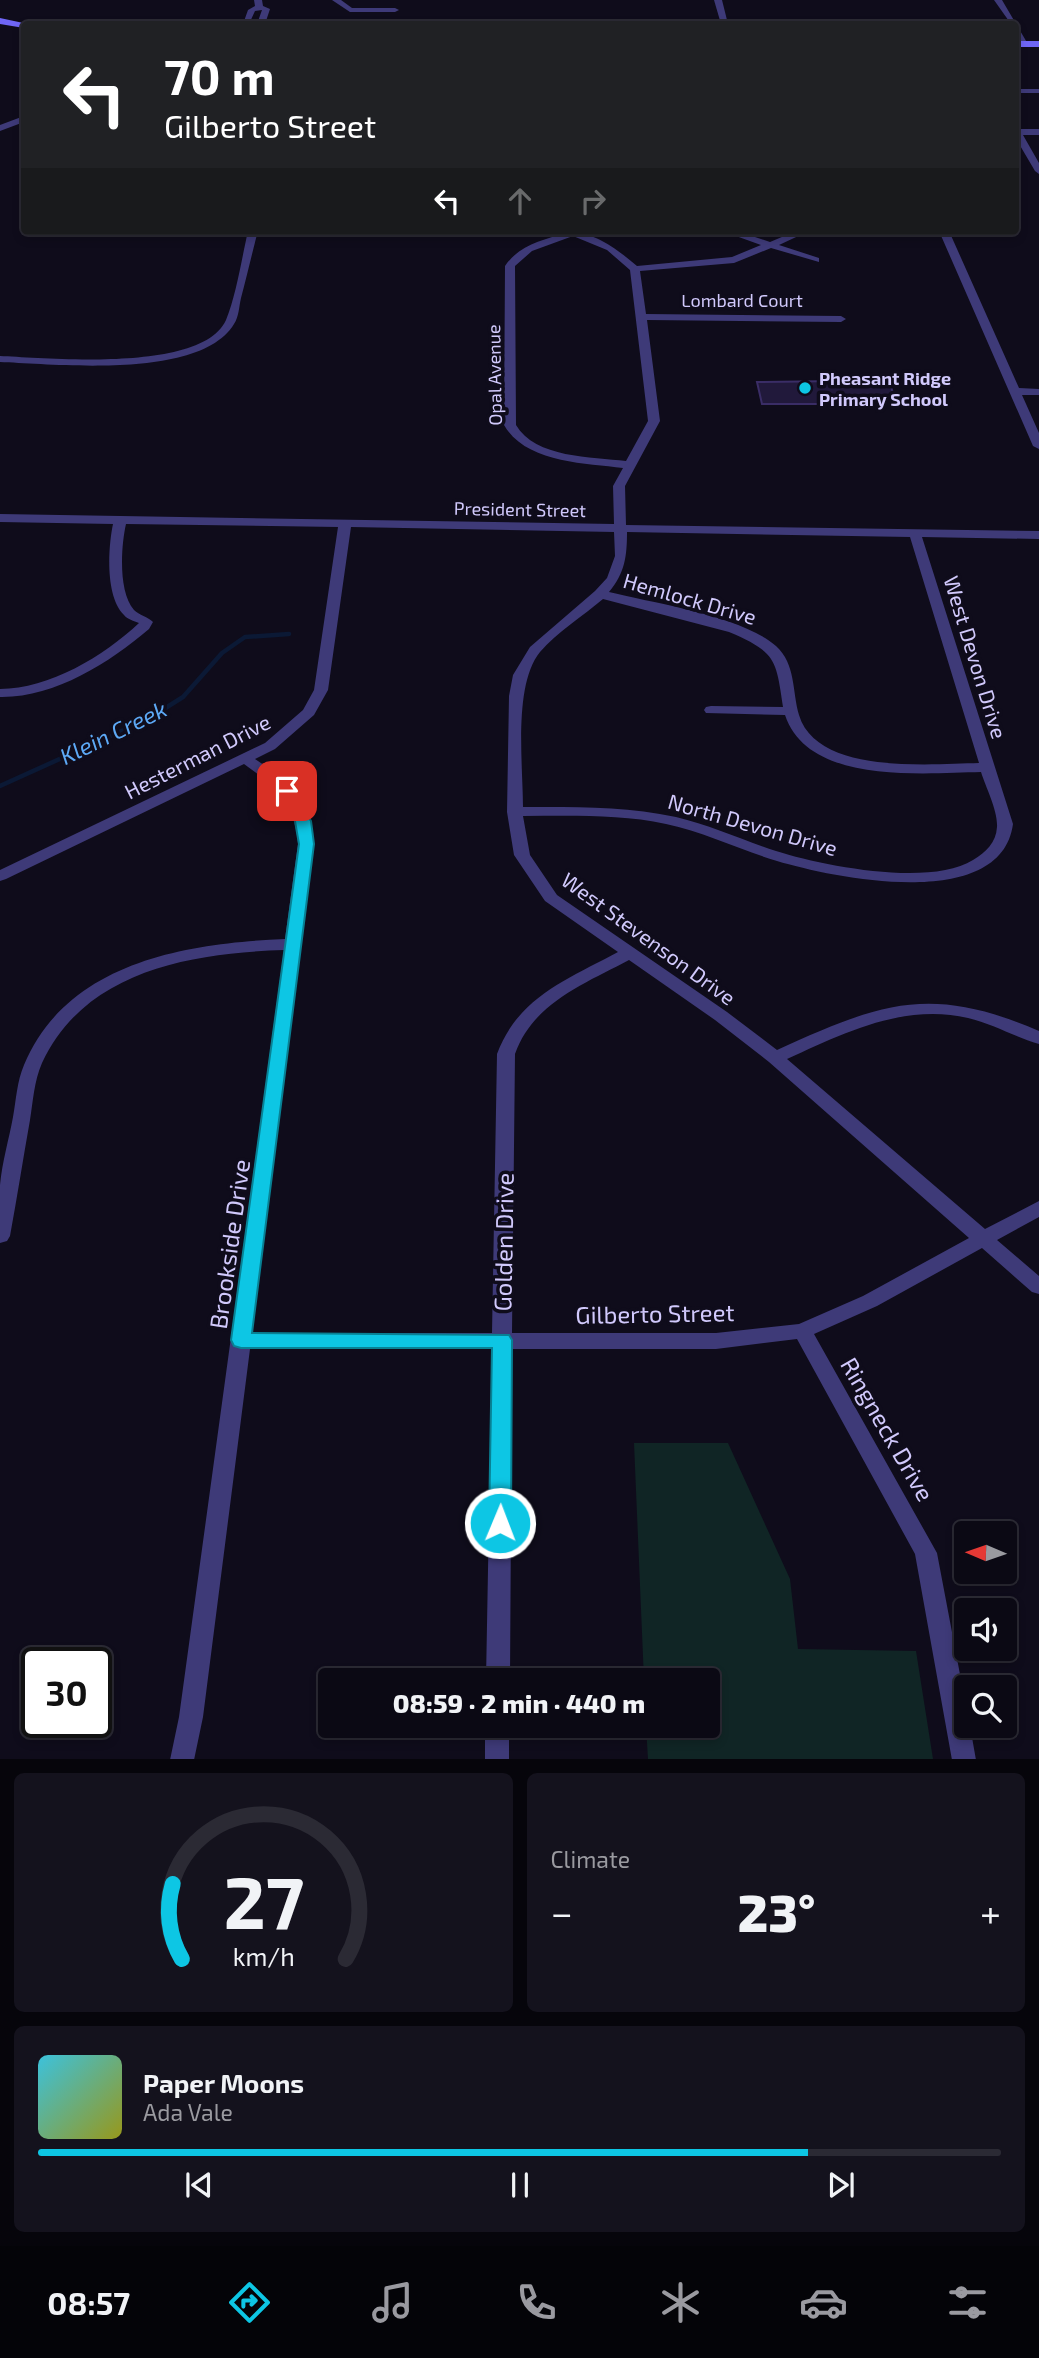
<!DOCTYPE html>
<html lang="en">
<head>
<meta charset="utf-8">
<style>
  :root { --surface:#0b0914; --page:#14121d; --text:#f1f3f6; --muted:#9a9aa0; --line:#2b2a34; --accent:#0dc6e4 }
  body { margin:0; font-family:"Exo 2",sans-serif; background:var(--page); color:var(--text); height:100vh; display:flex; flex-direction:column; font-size:26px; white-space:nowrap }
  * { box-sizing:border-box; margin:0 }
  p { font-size:23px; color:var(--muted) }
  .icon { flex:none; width:38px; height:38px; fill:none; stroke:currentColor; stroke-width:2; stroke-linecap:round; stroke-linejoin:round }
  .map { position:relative; height:1759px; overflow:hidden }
  .side { display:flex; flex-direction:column; gap:14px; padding:14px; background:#06050b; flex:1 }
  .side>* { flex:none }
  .banner { position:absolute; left:21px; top:21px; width:998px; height:214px; border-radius:7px; box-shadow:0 4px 10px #0003,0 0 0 2px var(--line); background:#202124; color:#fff; overflow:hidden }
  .needle { width:46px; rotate:272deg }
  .buttons { position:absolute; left:954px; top:1521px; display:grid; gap:14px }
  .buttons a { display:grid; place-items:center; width:63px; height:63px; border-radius:7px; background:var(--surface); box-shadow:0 4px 10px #0003,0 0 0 2px var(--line); font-size:35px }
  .speed { position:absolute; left:21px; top:1647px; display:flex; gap:14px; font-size:35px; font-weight:700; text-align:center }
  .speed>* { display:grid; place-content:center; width:91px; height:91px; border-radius:50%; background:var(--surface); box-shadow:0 4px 10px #0003,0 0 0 2px var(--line); line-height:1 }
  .speed .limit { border:4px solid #111; border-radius:10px; background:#fff; color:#111 }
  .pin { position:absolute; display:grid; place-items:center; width:60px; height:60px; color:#fff; margin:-30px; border-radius:14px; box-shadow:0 4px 10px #0006 }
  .me { position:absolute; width:77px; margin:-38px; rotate:1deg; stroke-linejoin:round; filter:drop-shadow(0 0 5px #0008) }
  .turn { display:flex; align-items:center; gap:24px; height:147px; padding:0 28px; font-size:32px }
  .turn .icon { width:91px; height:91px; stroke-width:2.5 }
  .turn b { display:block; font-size:49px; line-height:60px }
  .lanes { display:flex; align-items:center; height:66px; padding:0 28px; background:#0003; justify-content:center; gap:35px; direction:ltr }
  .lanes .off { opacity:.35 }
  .big { font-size:52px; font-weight:800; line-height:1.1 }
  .side .tile { flex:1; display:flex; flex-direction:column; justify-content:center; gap:10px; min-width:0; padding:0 24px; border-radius:10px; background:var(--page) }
  .side .dial { align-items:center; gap:0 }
  .dial svg { height:182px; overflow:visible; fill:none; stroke:var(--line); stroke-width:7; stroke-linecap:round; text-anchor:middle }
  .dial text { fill:var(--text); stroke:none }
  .song { display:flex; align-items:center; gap:21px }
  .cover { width:84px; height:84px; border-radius:10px; background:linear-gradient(135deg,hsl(190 70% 55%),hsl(60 70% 35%)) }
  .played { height:7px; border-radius:4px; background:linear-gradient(90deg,var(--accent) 80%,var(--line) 80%) }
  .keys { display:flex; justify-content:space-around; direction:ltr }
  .heat { display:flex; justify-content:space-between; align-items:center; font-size:38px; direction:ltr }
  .side .tiles { flex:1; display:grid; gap:14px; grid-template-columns:1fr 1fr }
  .tile:last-child { grid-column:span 2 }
  .trip { position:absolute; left:318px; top:1668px; width:402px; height:70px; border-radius:7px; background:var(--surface); box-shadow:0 4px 10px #0003,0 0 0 2px var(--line); font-weight:800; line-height:70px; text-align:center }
  .tab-bar { display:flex; height:112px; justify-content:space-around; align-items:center; background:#040408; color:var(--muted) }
  .tab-bar .icon { width:49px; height:49px }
  .tab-bar .selected { color:var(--accent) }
  .tab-bar b { font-size:32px; color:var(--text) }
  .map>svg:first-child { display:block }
</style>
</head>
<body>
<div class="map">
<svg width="1039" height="1760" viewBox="0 0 1039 1760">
  <rect width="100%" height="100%" fill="#0f0c1b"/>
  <polygon fill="#102525" points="634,1443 728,1443 790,1579 798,1649 916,1651 933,1759 648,1759 646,1726 709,1726 709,1680 644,1680"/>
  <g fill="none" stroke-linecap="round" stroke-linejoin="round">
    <polyline stroke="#0b1935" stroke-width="4.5" points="0,786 148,719 183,697 222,653 245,637 289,634"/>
  </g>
  <polygon fill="#21193b" stroke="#3a2d66" stroke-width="2" points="852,375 887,375 895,399 860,399 861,404 762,404 757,382 838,381 837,378"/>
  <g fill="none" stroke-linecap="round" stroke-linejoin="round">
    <g fill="#3e3a78" fill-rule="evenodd">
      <polygon points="254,0 262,0 263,6 270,9 265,24 257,24 262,10 255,11 249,24 243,24 248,10 255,6"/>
      <polygon points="332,0 341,0 352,8 395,8 399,10 395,12 350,12"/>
      <polygon points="714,0 722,0 728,24 721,24"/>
      <polygon points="994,0 1002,0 1029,46 1023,46 1015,32 1015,24 1011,24"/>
      <rect x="1015" y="89" width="24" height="4"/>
      <polygon points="24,116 24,122 0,131 0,125"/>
      <polygon points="1015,126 1020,129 1039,129 1039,135 1023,135 1039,163 1039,174 1035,171 1015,137"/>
      <path d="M248 231H258C252 253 247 276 241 298 239 306 239 317 234 324 200 380 56 364 0 362V356C48 358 202 373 226 320 236 296 242 257 248 231Z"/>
      <path d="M564 231C593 231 616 248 637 266L732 257 761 245 722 231H737L770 242 796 231H809L779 245 819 258V262L771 248 734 263 640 271 646 314 841 316 846 319 841 322 647 320 660 421 625 486 626 525 1039 531V539L922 537 1013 824C1001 913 834 878 777 861 740 850 704 832 666 824 619 814 571 816 523 816L530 855 557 895 727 1012 777 1050C880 1003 930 984 1039 1031V1044C1015 1037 993 1024 968 1018 904 1003 844 1033 787 1059L985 1229 1039 1201V1217L997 1240 1039 1276V1294L1032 1292 982 1248 877 1306 814 1334 937 1553 966 1706V1726H970L976 1760H952L915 1554 797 1339 716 1349H512L510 1680H486L492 1349H250L203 1717 194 1760H170L179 1717 284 950C192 953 85 970 42 1063 34 1081 33 1102 30 1120 23 1159 17 1198 10 1236L7 1241 0 1243C0 1224 0 1204 0 1185 2 1162 9 1139 13 1117 16 1100 17 1081 24 1065 67 962 186 943 285 939L298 844C296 806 274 785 244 764L6 879 0 881V870L265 743 303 710 314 690 338 527 126 524C121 546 118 592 134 610 139 615 148 617 153 622L149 629C109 663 54 698 0 697V689C49 689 104 656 139 623 134 621 127 619 124 615 105 596 108 548 113 524L0 522V514L614 524 613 486 623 468C584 463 526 463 504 425L505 266C519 245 543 240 565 233ZM573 236 607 250 630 270 648 421 626 461C592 457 535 458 516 425L515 266 532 251ZM351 527 614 532 615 556 607 578 595 591 530 647 513 675 509 696 507 812 514 855 545 901 618 952C568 979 518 997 497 1054L492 1333H252L314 844C311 805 287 780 255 759L275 749 314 715 328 690ZM627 532 910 537 979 763C930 764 817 775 799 715 792 691 796 664 776 646 742 616 653 603 609 592 625 573 627 556 627 532ZM603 599 729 632C776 652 776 659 783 707L711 706 706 707 704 710 706 713 785 715C808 785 923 773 981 772 986 788 998 811 997 827 996 843 986 852 973 860 930 887 823 866 776 851 742 840 710 825 676 817 625 806 574 807 523 807 523 766 513 685 540 652 557 632 583 616 603 599ZM629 960 715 1020 769 1062 969 1238 863 1296 799 1324 716 1333H512L515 1054C533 1003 584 984 629 960Z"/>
      <polygon points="939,231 949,231 1019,388 1039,389 1039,395 1022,395 1039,433 1039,449 1033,446"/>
      <rect x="485" y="1726" width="24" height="34"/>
    </g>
    <g fill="#6f66f6" fill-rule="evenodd">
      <polygon points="0,18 28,24 24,28 0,24"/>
      <rect x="1015" y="41" width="24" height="6"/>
    </g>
  </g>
  <polygon fill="#0dc6e4" stroke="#088194" stroke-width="2" points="287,786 292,787 311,821 314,844 252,1333 509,1335 512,1340 511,1523 508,1530 500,1533 492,1530 489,1523 492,1348 241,1348 234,1346 231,1340 299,844 295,821 279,791"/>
  <circle fill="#0dc6e4" stroke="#0f0c1b" stroke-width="2.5" cx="805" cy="388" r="7"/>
  <g text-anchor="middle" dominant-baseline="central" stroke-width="7" stroke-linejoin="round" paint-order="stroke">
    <g font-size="18" fill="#d1c9fc" stroke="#0f0c1b">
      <text x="742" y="300">Lombard Court</text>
      <text transform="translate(494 375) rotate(-91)">Opal Avenue</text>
      <text transform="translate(520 509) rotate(1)">President Street</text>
    </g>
    <g font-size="18" font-weight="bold" fill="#d1c9fc" stroke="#0f0c1b" text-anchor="start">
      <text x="819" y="378">Pheasant Ridge<tspan x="819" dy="21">Primary School</tspan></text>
    </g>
    <g font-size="21" fill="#d1c9fc" stroke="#0f0c1b">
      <text transform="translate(690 598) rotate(16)">Hemlock Drive</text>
      <text transform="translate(976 657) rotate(73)">West Devon Drive</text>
      <text transform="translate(197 756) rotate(-27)">Hesterman Drive</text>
      <text transform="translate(753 824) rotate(16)">North Devon Drive</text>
      <text transform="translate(649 938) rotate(36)">West Stevenson Drive</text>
    </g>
    <g font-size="23" font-style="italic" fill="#5da9f6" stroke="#0f0c1b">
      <text transform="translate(113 732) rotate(-26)">Klein Creek</text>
    </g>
    <g font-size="24" fill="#d1c9fc" stroke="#0f0c1b">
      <text transform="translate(503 1242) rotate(-89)">Golden Drive</text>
      <text transform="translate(229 1244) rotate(-82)">Brookside Drive</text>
      <text transform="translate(655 1313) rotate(-1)">Gilberto Street</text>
      <text transform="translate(888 1429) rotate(60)">Ringneck Drive</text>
    </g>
  </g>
</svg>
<div class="buttons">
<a><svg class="needle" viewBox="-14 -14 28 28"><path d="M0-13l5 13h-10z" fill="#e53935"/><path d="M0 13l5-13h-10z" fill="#9a9aa0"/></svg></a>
<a><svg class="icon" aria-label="sound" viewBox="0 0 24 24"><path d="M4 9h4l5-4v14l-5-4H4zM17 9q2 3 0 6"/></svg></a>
<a><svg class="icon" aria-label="search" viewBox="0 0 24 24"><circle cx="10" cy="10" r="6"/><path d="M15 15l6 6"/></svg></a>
</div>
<div class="speed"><div class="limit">30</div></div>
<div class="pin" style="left:287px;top:791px;background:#d93025"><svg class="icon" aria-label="arrive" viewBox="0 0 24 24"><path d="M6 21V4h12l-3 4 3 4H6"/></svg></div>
<svg class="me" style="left:500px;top:1523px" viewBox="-20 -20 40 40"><circle r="17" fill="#0dc6e4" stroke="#fff" stroke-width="3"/><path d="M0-11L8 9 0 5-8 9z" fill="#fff"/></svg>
<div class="trip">08:59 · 2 min · 440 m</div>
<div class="banner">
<div class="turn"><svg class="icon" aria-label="left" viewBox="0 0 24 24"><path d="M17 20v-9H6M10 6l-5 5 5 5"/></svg><div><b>70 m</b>Gilberto Street</div></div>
<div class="lanes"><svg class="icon" aria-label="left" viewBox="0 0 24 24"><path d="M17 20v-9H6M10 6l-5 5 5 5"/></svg><svg class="icon off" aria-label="ahead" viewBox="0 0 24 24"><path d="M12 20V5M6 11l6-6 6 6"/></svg><svg class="icon off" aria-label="right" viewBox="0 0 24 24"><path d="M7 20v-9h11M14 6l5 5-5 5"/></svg></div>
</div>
</div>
<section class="side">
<div class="tiles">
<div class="tile dial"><svg viewBox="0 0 100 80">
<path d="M14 69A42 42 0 1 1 86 69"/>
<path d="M14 69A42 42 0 0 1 10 36" stroke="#0dc6e4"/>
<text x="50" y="56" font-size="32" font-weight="700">27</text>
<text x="50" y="72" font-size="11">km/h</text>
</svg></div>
<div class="tile"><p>Climate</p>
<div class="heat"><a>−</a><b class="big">23°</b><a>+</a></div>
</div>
<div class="tile">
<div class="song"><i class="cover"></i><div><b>Paper Moons</b><p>Ada Vale</p></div></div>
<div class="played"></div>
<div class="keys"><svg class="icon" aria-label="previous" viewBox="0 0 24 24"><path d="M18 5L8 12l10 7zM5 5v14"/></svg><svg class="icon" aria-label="pause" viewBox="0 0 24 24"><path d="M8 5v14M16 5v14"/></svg><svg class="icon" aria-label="next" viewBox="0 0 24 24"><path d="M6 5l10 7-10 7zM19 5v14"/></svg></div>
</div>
</div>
</section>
<nav class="tab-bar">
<b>08:57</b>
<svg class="icon selected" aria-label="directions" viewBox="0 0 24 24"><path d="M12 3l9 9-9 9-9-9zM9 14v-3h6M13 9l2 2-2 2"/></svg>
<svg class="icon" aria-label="music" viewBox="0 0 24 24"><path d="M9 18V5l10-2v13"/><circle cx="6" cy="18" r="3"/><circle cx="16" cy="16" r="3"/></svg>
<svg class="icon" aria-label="phone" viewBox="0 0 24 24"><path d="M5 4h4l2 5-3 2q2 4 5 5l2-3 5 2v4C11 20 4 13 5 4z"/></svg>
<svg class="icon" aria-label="climate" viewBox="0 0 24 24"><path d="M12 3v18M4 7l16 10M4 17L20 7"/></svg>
<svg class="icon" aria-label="car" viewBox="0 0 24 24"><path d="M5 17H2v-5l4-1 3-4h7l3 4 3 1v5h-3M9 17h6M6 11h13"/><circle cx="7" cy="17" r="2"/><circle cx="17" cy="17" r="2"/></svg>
<svg class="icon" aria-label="filters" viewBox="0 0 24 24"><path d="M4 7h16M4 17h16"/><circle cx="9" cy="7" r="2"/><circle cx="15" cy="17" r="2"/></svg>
</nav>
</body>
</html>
